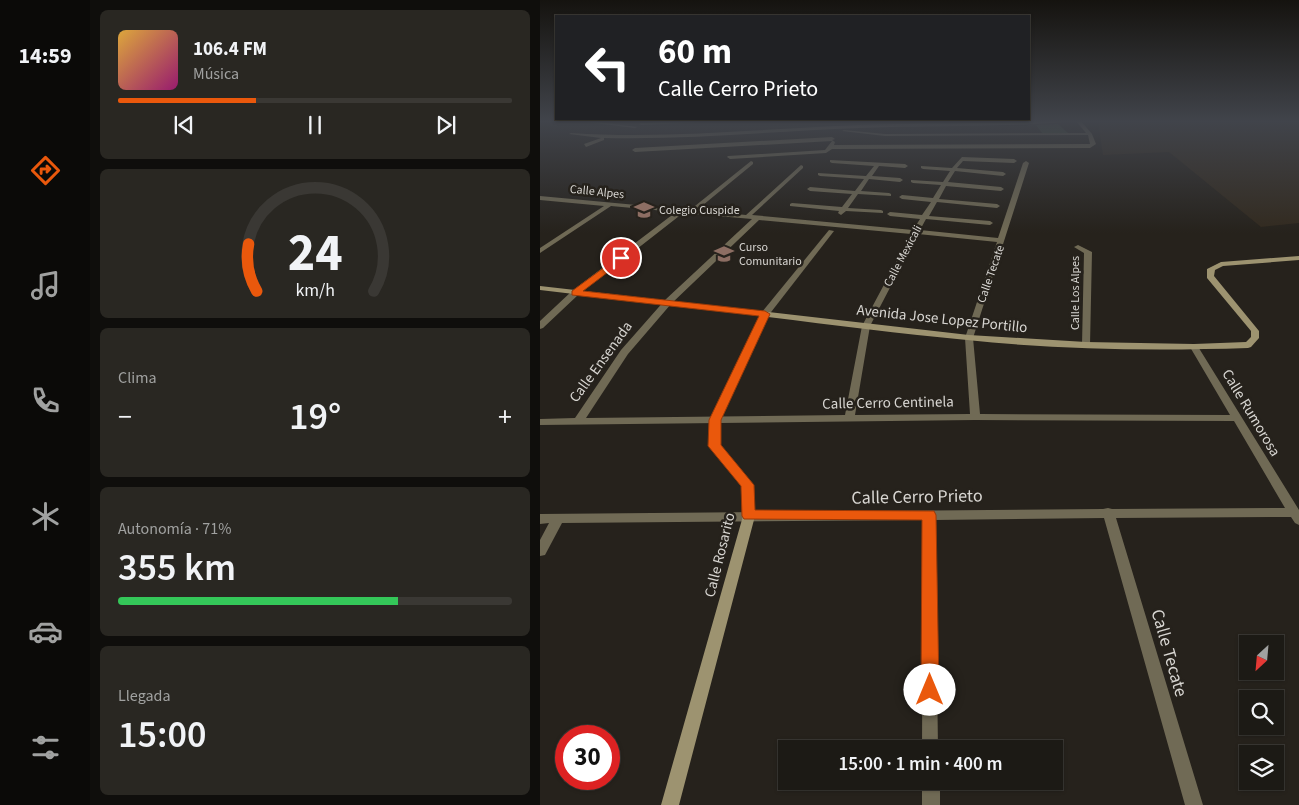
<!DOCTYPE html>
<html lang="es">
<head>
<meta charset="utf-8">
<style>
  :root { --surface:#1c1a15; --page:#292722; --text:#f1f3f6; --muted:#a0a1a0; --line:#3a3834; --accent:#ea580c }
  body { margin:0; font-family:"Source Sans 3",sans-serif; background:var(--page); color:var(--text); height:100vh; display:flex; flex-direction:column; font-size:19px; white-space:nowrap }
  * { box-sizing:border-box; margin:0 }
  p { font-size:16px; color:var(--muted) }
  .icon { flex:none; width:28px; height:28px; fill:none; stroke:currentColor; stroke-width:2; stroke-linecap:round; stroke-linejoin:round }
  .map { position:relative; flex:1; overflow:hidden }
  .sheet { display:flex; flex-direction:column; gap:10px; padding:10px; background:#0f0e0c; width:450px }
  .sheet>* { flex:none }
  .guide { position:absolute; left:15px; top:15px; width:475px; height:105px; border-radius:0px; box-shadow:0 1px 4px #0004,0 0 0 1px var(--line); background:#202124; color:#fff; overflow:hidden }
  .needle { width:32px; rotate:206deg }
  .controls { position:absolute; left:699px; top:635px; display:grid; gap:10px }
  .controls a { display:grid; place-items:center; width:45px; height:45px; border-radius:0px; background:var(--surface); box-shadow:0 1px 4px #0004,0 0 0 1px var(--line); font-size:25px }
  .speed { position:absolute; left:15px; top:725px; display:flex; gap:10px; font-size:25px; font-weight:700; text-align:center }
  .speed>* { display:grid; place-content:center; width:65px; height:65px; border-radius:50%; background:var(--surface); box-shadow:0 1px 4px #0004,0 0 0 1px var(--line); line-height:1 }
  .speed .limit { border:8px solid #d22; background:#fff; color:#111 }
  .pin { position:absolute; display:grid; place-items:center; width:42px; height:42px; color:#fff; margin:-21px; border:2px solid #fff; border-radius:50%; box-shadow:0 1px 5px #0007 }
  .me { position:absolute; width:55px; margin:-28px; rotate:0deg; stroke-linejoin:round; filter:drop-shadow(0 0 4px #0008) }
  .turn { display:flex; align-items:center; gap:18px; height:105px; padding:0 20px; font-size:22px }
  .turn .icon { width:65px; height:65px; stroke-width:2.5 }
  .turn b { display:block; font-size:35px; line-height:42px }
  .big { font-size:38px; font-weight:600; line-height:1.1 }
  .sheet .tile { flex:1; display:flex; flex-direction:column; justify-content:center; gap:8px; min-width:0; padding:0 18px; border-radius:8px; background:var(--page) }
  .sheet .dial { align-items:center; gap:0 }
  .dial svg { height:130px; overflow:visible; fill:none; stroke:var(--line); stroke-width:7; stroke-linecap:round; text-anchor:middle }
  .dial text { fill:var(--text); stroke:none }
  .song { display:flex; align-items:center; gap:15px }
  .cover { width:60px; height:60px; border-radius:8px; background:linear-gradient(135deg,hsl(40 70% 55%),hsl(320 70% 35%)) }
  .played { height:5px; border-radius:2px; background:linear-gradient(90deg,var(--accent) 35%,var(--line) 35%) }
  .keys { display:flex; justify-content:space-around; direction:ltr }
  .heat { display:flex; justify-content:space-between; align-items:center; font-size:28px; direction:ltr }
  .charge { height:8px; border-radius:4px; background:linear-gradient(90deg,#34c759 71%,var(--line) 0) }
  .trip { position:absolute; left:238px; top:740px; width:285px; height:50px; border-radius:0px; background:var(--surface); box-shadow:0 1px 4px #0004,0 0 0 1px var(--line); font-weight:600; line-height:50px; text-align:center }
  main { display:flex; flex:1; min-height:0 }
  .menu { display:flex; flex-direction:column; width:90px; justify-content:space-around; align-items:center; background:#0b0a08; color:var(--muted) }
  .menu .icon { width:35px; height:35px }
  .menu .current { color:var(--accent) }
  .menu b { font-size:22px; color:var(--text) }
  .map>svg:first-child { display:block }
</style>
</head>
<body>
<main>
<nav class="menu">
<b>14:59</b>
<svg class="icon current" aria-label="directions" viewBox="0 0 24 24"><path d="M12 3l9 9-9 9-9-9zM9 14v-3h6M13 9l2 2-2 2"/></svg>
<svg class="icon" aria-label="music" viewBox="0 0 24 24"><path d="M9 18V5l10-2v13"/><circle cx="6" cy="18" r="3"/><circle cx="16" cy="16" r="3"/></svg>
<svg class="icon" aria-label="phone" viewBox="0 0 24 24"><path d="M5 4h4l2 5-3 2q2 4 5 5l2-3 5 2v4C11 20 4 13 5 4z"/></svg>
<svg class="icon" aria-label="climate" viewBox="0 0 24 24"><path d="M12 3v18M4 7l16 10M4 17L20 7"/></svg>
<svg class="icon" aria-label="car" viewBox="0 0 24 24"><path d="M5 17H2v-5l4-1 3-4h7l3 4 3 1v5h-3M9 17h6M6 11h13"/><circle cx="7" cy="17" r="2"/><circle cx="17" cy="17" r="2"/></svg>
<svg class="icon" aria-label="filters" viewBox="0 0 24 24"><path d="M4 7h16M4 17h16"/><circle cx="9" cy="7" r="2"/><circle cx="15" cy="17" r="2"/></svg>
</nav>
<section class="sheet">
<div class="tile">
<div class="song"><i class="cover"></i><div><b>106.4 FM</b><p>Música</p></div></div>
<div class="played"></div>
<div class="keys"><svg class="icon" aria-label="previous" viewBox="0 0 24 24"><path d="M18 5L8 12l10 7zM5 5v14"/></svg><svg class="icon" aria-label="pause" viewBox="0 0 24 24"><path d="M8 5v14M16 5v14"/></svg><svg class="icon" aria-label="next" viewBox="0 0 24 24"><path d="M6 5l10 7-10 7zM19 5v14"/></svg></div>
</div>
<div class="tile dial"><svg viewBox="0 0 100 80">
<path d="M14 69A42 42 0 1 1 86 69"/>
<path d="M14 69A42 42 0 0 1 9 40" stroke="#ea580c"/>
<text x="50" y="56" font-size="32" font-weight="700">24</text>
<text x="50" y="72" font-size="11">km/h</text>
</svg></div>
<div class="tile"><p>Clima</p>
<div class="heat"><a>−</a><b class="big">19°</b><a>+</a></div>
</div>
<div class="tile"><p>Autonomía · 71%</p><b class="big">355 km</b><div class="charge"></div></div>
<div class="tile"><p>Llegada</p><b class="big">15:00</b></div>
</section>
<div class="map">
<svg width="759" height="805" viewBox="0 0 759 805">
  <rect width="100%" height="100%" fill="#26221c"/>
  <g fill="#322a1f">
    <polygon points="302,120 471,120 471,121 311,121"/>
    <polygon points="558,120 759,120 759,223 721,227 629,152 563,155"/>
  </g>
  <polygon fill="#3b4f37" points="518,124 528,133 502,133 496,125"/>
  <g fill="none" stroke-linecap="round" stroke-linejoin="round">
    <g fill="#706a55" fill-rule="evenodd">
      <polygon points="29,120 43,120 97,127 95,128"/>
      <polygon points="160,120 192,120 190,121 101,125 99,124 101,123"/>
      <path d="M516 120H540L552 134 556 144 550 148 292 149 286 153 190 159 187 157 188 156 285 150 292 141 95 152 92 150 95 148 292 137 295 139 292 140 295 142 294 145 549 144H550L548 135 345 136 302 131 304 130 345 134 546 133 536 121C464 128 391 125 319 128 234 131 149 140 64 138V140L46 147 44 144 61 138 29 134 31 133C120 139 208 130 296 126 370 122 443 125 516 120Z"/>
      <path d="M422 157 474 159 477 161 474 163 423 161 417 168 463 172 466 174 463 176 415 171 408 182 461 187 464 189 461 191 406 186 399 199 457 204 460 206 457 208 397 202 389 216 450 221 453 223 450 225 386 219 380 230 458 238 483 163 486 161 489 163 433 338 440 414 690 415 650 347 654 344 657 345 759 510V525L755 523 751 517 576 518 663 805H645L564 518 395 520 398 749H382L383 520 22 523 5 555 0 556V540L9 523 0 524V514L563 509 568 508 572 509 745 508 694 421 435 420 0 425V419L35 418 81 350 125 300 212 219 143 213 38 295 3 328 0 329V321L32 291 136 212 71 206 0 253V248L64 206 0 200V196L150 210 211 161 213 162V164L157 210 206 215 261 165 263 166V168L212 215 373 230 380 219 350 216 347 214 350 212 382 215 391 202 362 199 359 197 362 195 393 198 401 185 373 183 371 182V180L403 182 410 171 383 169 381 168V166L412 168ZM219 220 371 234 322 326 305 415 46 418 88 354 131 304ZM378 234 457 242 425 338 430 414 315 415 330 326Z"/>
      <polygon points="290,160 365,164 368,166 365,168 339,166 332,176 360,178 363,180 360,182 329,179 321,191 349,193 351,194 351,196 318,194 308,208 341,210 343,211 343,213 306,211 301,215 298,213 299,211 250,206 250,204 252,203 302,207 312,194 270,191 267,189 270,187 315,191 324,179 280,176 278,175 278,173 326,176 334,166 292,163 290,162"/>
      <polygon points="289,230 294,231 228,316 222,316 222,312"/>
      <polygon points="538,245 552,252 550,345 546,348 542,345 544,253 534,247"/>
      <rect x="382" y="781" width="18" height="24"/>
    </g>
    <path fill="#9d9370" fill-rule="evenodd" d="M759 256V260L683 266 675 270 674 276 719 331V338L711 347 708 348C615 351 520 350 427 340 361 334 294 325 228 317L180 421V445L213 485 215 516 139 805H121L203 516 201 486 170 446V421L220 316 0 290V286L429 335 546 342 654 344 706 342 711 337V331L667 278V269L681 262Z"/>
  </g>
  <linearGradient id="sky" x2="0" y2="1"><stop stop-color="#15130f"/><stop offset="0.52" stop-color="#41444b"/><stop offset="1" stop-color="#41444b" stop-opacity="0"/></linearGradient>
  <rect width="759" height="233" fill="url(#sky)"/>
  <polygon fill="#ea580c" stroke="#983908" points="81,255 85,258 84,260 43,291 225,311 230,314 181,420 181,445 214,485 215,510 394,511 396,515 399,690 396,696 390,699 384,696 381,690 382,520 204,519 202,516 201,486 168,446 169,420 219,316 32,295 32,291"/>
  <defs>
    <symbol id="school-bare" viewBox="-9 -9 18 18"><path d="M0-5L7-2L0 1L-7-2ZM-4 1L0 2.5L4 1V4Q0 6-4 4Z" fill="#8d6e63" stroke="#26221c" stroke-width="2.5" paint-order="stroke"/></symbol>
  </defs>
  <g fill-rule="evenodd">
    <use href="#school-bare" x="90" y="196" width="28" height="28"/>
    <use href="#school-bare" x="170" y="240" width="28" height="28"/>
  </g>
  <g text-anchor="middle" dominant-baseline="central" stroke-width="5" stroke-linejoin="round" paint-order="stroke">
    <g font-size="12" fill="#d8d6d2" stroke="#26221c">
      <text transform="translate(57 192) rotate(6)">Calle Alpes</text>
      <text transform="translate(363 256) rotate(-62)">Calle Mexicali</text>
      <text transform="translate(451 274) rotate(-71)">Calle Tecate</text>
      <text transform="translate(535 293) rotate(-90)">Calle Los Alpes</text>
    </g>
    <g font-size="12" fill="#d8d6d2" stroke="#26221c" text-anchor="start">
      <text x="119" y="210">Colegio Cuspide</text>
      <text x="199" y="247">Curso<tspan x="199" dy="14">Comunitario</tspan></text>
    </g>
    <g font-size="15" fill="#d8d6d2" stroke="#26221c">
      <text transform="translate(402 319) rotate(6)">Avenida Jose Lopez Portillo</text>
      <text transform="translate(61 362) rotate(-54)">Calle Ensenada</text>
      <text transform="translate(348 403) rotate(-1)">Calle Cerro Centinela</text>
      <text transform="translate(711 413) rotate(59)">Calle Rumorosa</text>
      <text transform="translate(180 555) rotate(-76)">Calle Rosarito</text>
    </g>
    <g font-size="18" fill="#d8d6d2" stroke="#26221c">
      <text transform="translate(377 497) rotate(-1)">Calle Cerro Prieto</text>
      <text transform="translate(629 653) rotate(74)">Calle Tecate</text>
    </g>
  </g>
</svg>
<div class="controls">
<a><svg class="needle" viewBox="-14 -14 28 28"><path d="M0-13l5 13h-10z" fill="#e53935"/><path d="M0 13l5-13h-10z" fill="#a0a1a0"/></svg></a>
<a><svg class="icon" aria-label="search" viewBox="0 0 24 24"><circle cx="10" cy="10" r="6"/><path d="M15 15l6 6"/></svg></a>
<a><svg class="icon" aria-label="layers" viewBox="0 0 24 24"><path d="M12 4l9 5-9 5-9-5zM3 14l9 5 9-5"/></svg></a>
</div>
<div class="speed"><div class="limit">30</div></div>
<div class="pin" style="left:81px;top:258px;background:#d93025"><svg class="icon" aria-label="arrive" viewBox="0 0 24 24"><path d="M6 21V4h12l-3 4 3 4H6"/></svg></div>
<svg class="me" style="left:390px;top:690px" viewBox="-20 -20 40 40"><circle r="19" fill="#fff"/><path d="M0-13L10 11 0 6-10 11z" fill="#ea580c"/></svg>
<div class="trip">15:00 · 1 min · 400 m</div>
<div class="guide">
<div class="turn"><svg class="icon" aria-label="left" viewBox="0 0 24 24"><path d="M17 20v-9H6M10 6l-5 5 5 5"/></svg><div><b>60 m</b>Calle Cerro Prieto</div></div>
</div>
</div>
</main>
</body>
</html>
